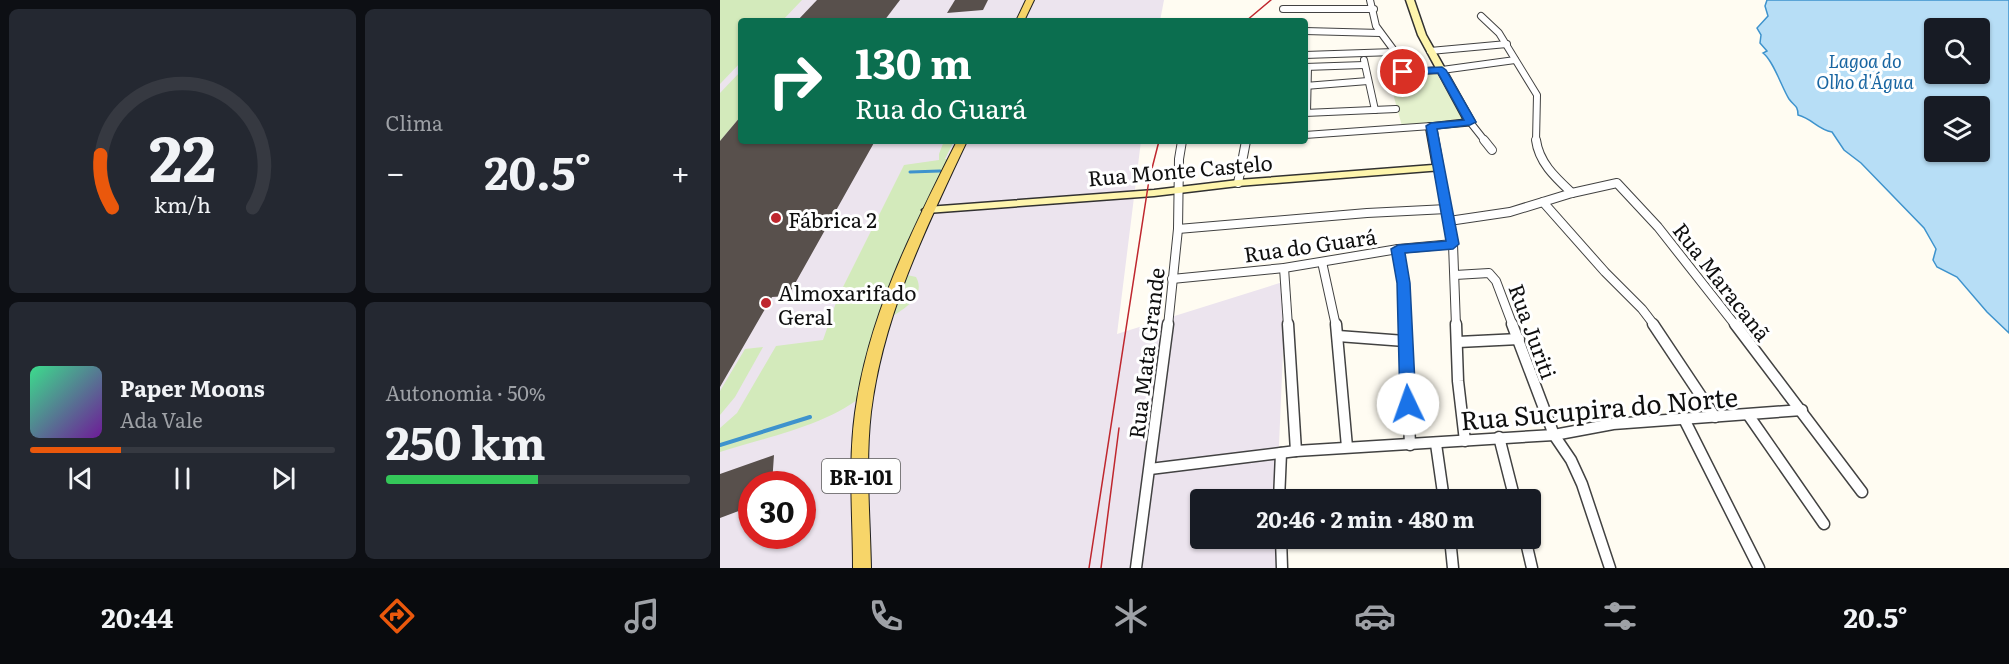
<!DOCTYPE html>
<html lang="pt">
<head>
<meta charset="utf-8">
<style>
  :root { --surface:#171b24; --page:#242831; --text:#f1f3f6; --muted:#9ea1a6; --line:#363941; --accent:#ea580c }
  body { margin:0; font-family:Literata,serif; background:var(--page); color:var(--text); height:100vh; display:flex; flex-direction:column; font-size:22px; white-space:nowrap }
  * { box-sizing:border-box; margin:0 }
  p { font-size:20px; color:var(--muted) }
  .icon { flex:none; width:33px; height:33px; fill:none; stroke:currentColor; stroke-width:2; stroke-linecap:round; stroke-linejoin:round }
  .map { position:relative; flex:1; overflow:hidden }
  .sheet { display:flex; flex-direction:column; gap:9px; padding:9px; background:#0d0f14; width:720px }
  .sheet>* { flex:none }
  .hud { position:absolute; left:18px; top:18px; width:570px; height:126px; border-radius:6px; box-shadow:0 2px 4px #0004; background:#0b6e4f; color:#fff; overflow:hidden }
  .fabs { position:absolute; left:1204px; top:18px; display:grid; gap:12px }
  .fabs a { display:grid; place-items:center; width:66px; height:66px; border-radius:6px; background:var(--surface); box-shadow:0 2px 4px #0004; font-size:30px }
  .speed { position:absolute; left:18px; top:471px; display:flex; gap:12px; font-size:30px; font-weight:700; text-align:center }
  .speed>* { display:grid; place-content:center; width:78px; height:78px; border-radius:50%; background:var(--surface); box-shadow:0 2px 4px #0004; line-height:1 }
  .speed .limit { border:9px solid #d22; background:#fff; color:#111 }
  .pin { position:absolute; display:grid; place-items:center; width:51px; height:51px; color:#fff; margin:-26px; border:3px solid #fff; border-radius:50%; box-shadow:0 2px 6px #0007 }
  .me { position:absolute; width:66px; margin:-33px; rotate:357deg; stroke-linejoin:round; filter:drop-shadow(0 0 4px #0008) }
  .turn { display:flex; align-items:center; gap:21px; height:126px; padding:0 18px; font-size:27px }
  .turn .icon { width:78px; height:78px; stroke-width:2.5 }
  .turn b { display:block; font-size:42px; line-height:51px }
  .big { font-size:45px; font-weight:700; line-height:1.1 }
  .sheet .card { flex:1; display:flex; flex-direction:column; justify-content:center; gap:9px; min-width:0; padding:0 21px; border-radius:9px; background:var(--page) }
  .sheet .dial { align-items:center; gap:0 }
  .dial svg { height:156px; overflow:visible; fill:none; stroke:var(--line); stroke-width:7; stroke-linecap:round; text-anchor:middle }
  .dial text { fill:var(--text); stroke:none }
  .song { display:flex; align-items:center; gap:18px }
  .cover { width:72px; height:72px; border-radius:9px; background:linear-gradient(135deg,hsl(150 70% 55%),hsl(280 70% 35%)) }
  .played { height:6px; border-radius:3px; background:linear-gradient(90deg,var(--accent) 30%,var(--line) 30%) }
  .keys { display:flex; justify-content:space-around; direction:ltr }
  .heat { display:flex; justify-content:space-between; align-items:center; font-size:33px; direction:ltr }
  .charge { height:9px; border-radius:4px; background:linear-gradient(90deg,#34c759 50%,var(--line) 0) }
  .sheet .tiles { flex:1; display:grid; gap:9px; grid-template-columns:repeat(2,1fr) }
  .trip { position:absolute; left:470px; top:489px; width:351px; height:60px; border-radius:6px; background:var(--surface); box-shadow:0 2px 4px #0004; font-weight:700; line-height:60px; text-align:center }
  .tabs { display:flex; height:96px; justify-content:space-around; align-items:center; background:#090b0e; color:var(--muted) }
  .tabs .icon { width:42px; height:42px }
  .tabs .on { color:var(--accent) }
  .tabs b { font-size:27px; color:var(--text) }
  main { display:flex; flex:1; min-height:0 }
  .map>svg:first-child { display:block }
</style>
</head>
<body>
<main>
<section class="sheet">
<div class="tiles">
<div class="card dial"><svg viewBox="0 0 100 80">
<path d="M14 69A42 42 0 1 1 86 69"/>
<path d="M14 69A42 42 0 0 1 8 42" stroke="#ea580c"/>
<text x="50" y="56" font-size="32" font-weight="700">22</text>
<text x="50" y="72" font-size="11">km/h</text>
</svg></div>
<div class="card"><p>Clima</p>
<div class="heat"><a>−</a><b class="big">20.5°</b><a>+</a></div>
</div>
<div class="card">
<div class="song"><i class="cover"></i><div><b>Paper Moons</b><p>Ada Vale</p></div></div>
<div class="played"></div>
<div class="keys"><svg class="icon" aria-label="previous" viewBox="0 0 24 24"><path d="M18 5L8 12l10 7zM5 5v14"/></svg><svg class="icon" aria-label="pause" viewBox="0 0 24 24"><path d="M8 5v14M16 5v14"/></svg><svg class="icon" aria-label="next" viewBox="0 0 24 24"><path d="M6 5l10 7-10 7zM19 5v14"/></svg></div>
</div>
<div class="card"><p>Autonomia · 50%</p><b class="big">250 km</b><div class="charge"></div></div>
</div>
</section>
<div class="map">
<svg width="1289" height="568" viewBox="0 0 1289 568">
  <rect width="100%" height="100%" fill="#fffcf2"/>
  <g fill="#ece4ee" fill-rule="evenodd">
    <polygon points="74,0 444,0 440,21 52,21"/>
    <path d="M21 52V141H421L397 334 566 281 558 469 561 499 480 500V538L564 539 567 568H0V72ZM32 484H82V536H32Z"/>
  </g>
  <g fill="#d3eabb">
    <polygon points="0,0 82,0 62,21 21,21 21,62 0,84"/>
    <polygon points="21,71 21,116 0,141 0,93"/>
    <path d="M224 141H234L225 159H233L183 259 147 392C110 425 47 437 0 452V428L17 413 56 346 103 340 118 297 184 165 219 160V154Z"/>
    <path d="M187 275 196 277C206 295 187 307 173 316Z"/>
    <polygon points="43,347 15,397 0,415 0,391 25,349"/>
  </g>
  <polygon fill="#e4f1cd" points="717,74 743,120 682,126 669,79"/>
  <path fill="#b7def6" stroke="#3e93cd" stroke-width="1.5" fill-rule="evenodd" d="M1047 0H1289V333L1267 312 1237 277 1217 267 1213 260 1216 249 1204 228 1141 163 1124 150 1112 132C1097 129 1093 119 1078 115 1078 105 1074 106 1069 99 1062 88 1053 60 1043 53L1047 51 1040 43 1041 35 1037 28 1048 16 1045 6ZM1215 28H1260V74H1215ZM1215 106H1260V152H1215Z"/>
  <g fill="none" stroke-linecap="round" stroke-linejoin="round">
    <polyline stroke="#3e93cd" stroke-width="3" points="190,172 220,171"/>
    <polyline stroke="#3e93cd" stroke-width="4" points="0,445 90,417"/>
  </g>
  <g fill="#58504c">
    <polygon points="97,0 180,0 164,21 77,21"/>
    <polygon points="235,0 268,0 263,10 227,13"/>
    <polygon points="21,116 21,141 155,141 68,296 52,297 0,387 0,141"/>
    <polygon points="54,455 52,484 32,484 32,506 0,518 0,474"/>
  </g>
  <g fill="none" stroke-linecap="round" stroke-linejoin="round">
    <defs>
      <g id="street-far2">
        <polyline points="650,0 656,26 673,49 683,72 722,70 795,60"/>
        <polyline points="563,9 654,9"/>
        <polyline points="761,16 779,33 817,95 816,141"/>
        <polyline points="585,31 660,33"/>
        <polyline points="710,51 787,44"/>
        <polyline points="585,55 674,52"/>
        <polyline points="644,60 655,110"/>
        <polyline points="585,67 644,65"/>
        <polyline points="585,86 648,81"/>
        <polyline points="587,112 588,67"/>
        <polyline points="585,113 676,109"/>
        <polyline points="750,122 765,141"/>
        <polyline points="585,135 711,126"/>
      </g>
      <g id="street-far1">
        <polyline points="764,140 772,150"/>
        <path d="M816 140C819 163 836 178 852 193"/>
        <polyline points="718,168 733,244 736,326"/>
        <polyline points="518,183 526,141"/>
        <polyline points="823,202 885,272 922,309 935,326"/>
        <polyline points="729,221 790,212 852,193 897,183 938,227 1016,326"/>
        <polyline points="458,229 647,213 727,209"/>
        <polyline points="678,249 683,283 685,326"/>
        <polyline points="602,262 616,326"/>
        <polyline points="564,268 568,326"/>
        <polyline points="735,275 769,273 776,281 793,326"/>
        <polyline points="452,279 564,268 678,249 733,244"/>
        <polyline points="448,326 458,229 459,159 462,141"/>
      </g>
      <g id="street">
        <polyline points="568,324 576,451"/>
        <polyline points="616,324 627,447"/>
        <polyline points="685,324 690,445"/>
        <polyline points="736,324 738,381 745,441"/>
        <polyline points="792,324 834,435 851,460 862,484 890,568"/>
        <polyline points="933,324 995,417"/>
        <polyline points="1015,324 1142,492"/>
        <polyline points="618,336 685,341"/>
        <polyline points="738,342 799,339"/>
        <polyline points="1029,416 1104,524"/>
        <polyline points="964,419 1039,568"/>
        <polyline points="779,437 795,500"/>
        <polyline points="716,444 724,500"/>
        <polyline points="430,469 576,451 834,435 893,424 1082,410"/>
        <polyline points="559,500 561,453"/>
        <polyline points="561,538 562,568"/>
        <polyline points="730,538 733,568"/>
        <polyline points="805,538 812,568"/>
        <polyline points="416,568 448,324"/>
      </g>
      <polygon id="secondary" points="686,0 694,0 706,35 755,122 750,125 716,128 723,168 722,170 518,186 434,196 207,213 202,210 207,207 434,190 518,180 713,165 706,126 708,124 744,120 698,35"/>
      <g id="primary">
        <polygon points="306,0 314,0 304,21 296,21"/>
        <path d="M237 141H247C206 228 163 315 151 412 145 464 150 516 151 568H133C133 517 128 464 135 413 148 316 193 228 237 141Z"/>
      </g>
    </defs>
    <use href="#street-far2" stroke="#424242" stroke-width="8"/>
    <use href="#street-far1" stroke="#424242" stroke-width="10"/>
    <use href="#street" stroke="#424242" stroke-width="13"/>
    <use href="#secondary" stroke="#313131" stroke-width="3"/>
    <use href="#primary" stroke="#202020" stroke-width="2"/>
    <use href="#street-far2" stroke="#fff" stroke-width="6"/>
    <use href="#street-far1" stroke="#fff" stroke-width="8"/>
    <use href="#street" stroke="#fff" stroke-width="10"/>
    <use href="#secondary" fill="#fef5ad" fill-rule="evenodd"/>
    <use href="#primary" fill="#f7d569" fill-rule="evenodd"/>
    <g stroke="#bf272e" stroke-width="1.5">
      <polyline points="526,21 551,0"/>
      <polyline points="369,568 429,180 439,141"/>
      <polyline points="381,568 399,428"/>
    </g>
  </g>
  <polygon fill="#1a73e8" stroke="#114b97" stroke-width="1.5" points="722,67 726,70 756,122 750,125 717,129 739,244 733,249 685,253 690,283 696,404 694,408 688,410 683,408 680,404 677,283 671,249 678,245 726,241 706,126 711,123 744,120 718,73 683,75 678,72 683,69"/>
  <g fill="#bf272e" stroke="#fff" stroke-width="2">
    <circle cx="56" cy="218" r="6"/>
    <circle cx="46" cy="303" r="6"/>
  </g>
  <g text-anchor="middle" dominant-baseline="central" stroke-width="6" stroke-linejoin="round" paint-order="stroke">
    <g font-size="18" font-style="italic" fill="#1865a1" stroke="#fff">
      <text x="1145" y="60">Lagoa do<tspan x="1145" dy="21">Olho d'Água</tspan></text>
    </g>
    <rect fill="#fff" stroke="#575757" stroke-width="1.5" x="102" y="459" width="78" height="34" rx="4.5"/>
    <g font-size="20" font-weight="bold" fill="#0f0f0f">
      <text x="141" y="476">BR-101</text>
    </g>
    <g font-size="21" fill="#0f0f0f" stroke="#fff">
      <text transform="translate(460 169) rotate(-5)">Rua Monte Castelo</text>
      <text transform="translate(590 244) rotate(-8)">Rua do Guará</text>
      <text transform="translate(1003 281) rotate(52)">Rua Maracanã</text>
      <text transform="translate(814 331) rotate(70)">Rua Juriti</text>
      <text transform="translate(425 353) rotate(-83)">Rua Mata Grande</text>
    </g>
    <g font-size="21" fill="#0f0f0f" stroke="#fff" text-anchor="start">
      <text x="68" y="218">Fábrica 2</text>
      <text x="58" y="291">Almoxarifado<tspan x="58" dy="24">Geral</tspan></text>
    </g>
    <g font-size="26" fill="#0f0f0f" stroke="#fff">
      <text transform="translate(879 407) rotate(-5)">Rua Sucupira do Norte</text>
    </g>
  </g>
</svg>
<div class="fabs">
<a><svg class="icon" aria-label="search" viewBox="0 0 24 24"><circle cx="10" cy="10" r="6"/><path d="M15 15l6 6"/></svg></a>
<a><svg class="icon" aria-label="layers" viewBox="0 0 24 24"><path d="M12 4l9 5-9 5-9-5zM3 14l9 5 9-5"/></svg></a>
</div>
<div class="speed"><div class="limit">30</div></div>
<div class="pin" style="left:683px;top:72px;background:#d93025"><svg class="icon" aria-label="arrive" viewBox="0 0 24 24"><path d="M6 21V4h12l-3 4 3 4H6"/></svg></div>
<svg class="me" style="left:688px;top:404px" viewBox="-20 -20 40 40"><circle r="19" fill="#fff"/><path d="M0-13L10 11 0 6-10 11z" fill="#1a73e8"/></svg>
<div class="trip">20:46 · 2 min · 480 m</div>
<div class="hud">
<div class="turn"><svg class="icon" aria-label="right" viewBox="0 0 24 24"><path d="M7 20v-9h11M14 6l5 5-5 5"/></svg><div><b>130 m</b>Rua do Guará</div></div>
</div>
</div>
</main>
<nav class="tabs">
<b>20:44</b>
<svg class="icon on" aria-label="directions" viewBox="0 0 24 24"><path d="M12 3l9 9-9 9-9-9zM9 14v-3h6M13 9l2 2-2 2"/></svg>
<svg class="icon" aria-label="music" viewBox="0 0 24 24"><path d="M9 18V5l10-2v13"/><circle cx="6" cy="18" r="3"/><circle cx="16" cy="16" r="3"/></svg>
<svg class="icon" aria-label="phone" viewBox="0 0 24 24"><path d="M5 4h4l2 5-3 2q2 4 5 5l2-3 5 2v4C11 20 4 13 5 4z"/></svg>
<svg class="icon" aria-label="climate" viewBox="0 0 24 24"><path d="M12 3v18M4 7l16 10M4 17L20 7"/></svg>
<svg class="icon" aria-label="car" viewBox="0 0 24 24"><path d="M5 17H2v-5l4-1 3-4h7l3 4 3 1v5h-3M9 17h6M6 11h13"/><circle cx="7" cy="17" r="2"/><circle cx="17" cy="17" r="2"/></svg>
<svg class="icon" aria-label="filters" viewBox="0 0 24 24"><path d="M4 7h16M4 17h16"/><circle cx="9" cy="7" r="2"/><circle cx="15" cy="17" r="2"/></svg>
<b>20.5°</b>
</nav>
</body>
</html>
